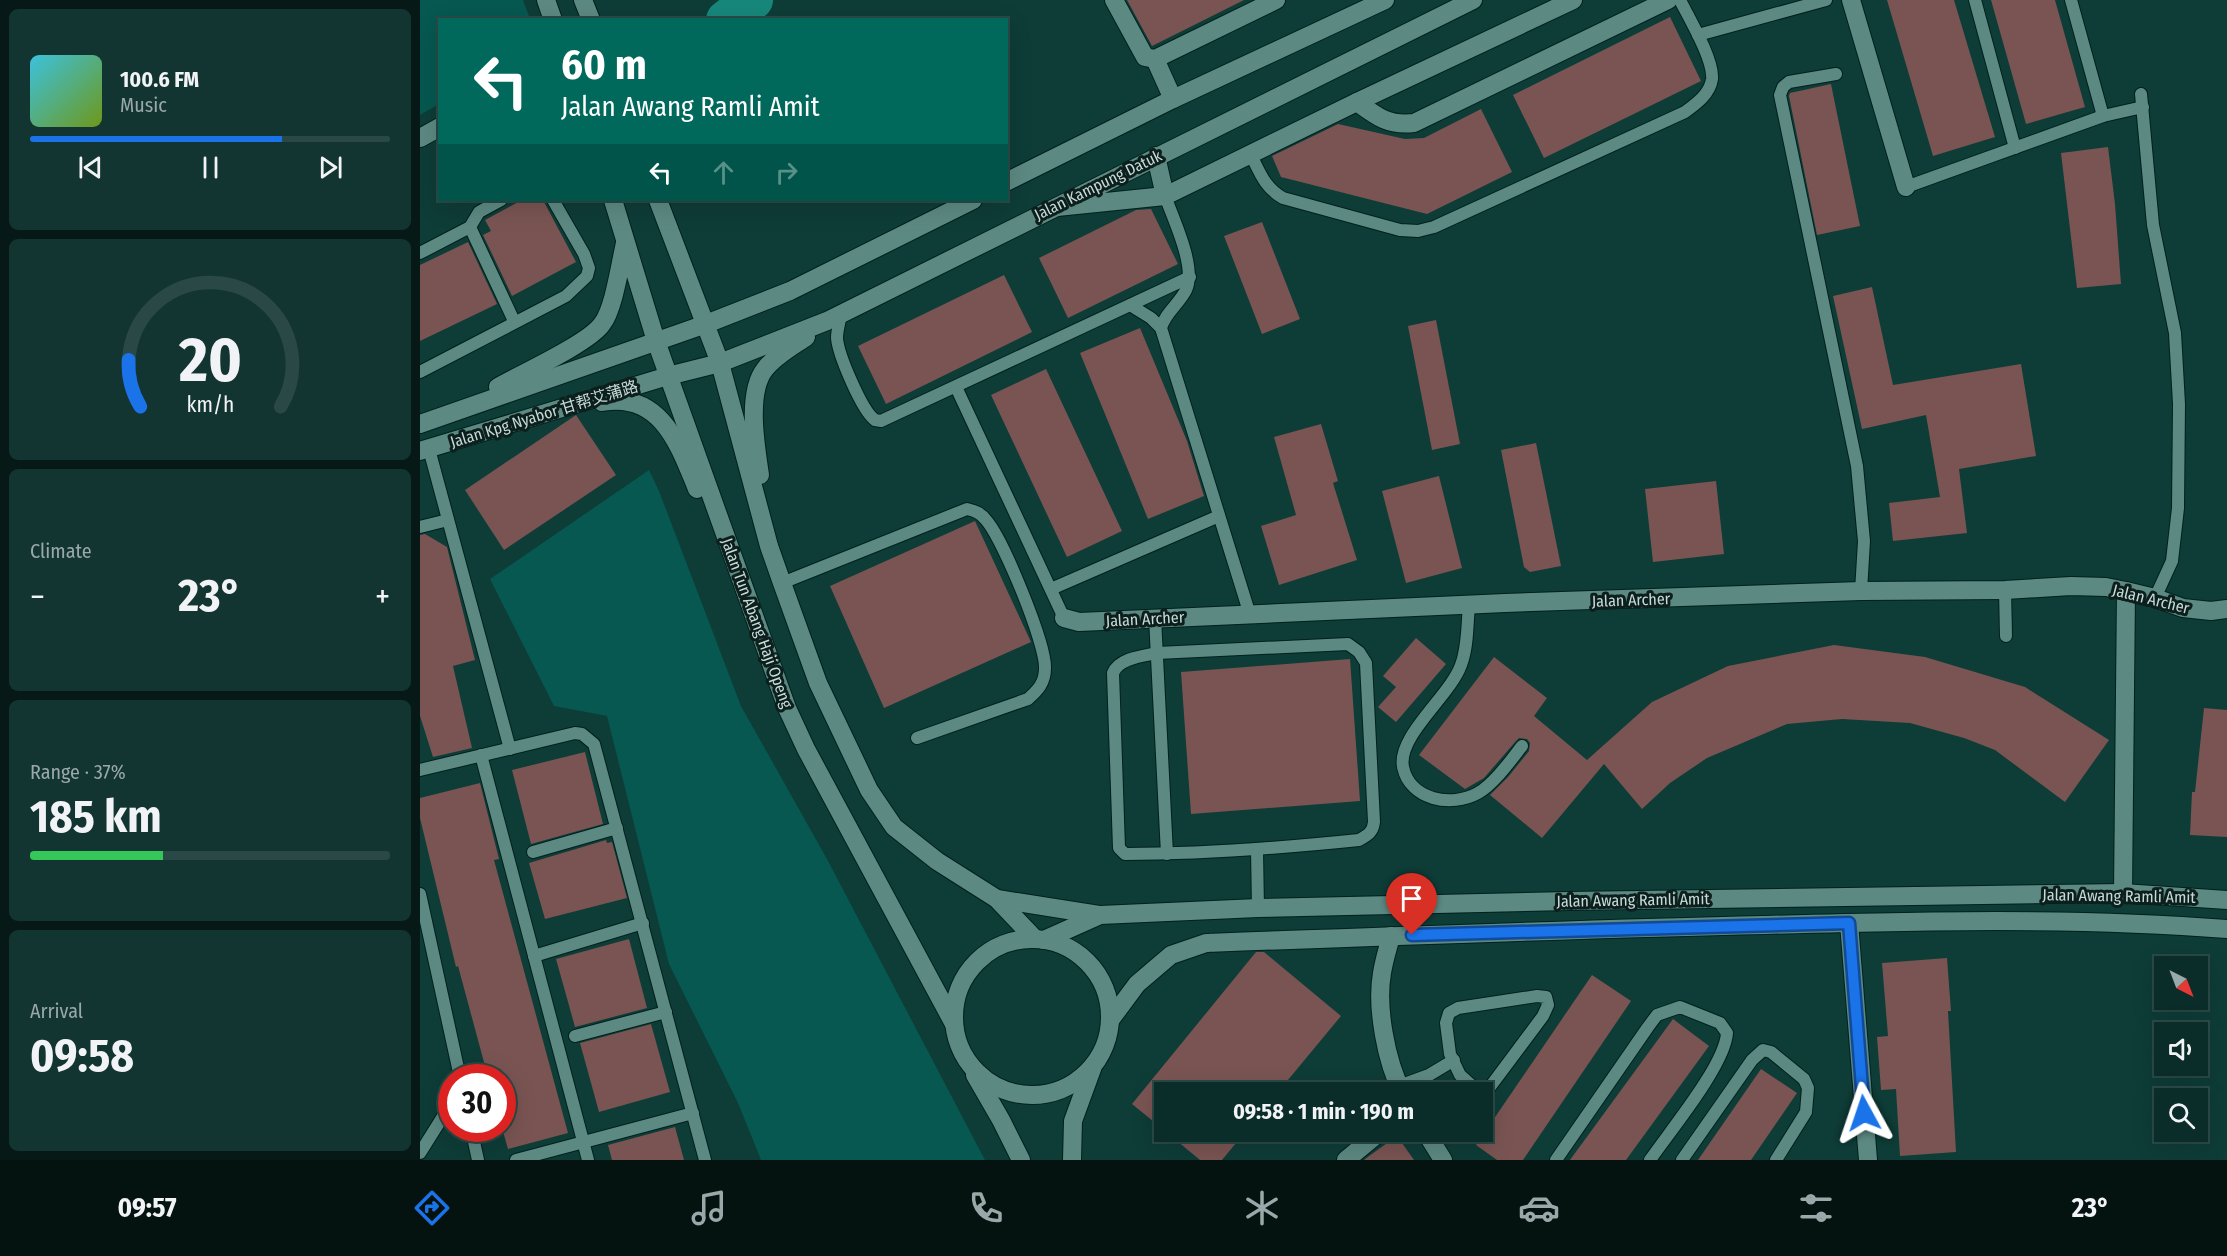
<!DOCTYPE html>
<html lang="en">
<head>
<meta charset="utf-8">
<style>
  :root { --surface:#0a2d29; --page:#133531; --text:#f1f3f6; --muted:#99a8a8; --line:#2a4946; --accent:#1a73e8 }
  body { margin:0; font-family:"Fira Sans Condensed","Noto Sans SC",sans-serif; background:var(--page); color:var(--text); height:100vh; display:flex; flex-direction:column; font-size:22px; white-space:nowrap }
  * { box-sizing:border-box; margin:0 }
  p { font-size:20px; color:var(--muted) }
  .icon { flex:none; width:33px; height:33px; fill:none; stroke:currentColor; stroke-width:2; stroke-linecap:round; stroke-linejoin:round }
  .map { position:relative; flex:1; overflow:hidden }
  .side { display:flex; flex-direction:column; gap:9px; padding:9px; background:#061917; width:420px }
  .side>* { flex:none }
  .banner { position:absolute; left:18px; top:18px; width:570px; height:183px; border-radius:0px; box-shadow:0 6px 24px #0002,0 0 0 2px var(--line); background:#00695c; color:#fff; overflow:hidden }
  .needle { width:39px; rotate:138deg }
  .tools { position:absolute; left:1734px; top:956px; display:grid; gap:12px }
  .tools a { display:grid; place-items:center; width:54px; height:54px; border-radius:0px; background:var(--surface); box-shadow:0 6px 24px #0002,0 0 0 2px var(--line); font-size:30px }
  .speed { position:absolute; left:18px; top:1064px; display:flex; gap:12px; font-size:30px; font-weight:700; text-align:center }
  .speed>* { display:grid; place-content:center; width:78px; height:78px; border-radius:50%; background:var(--surface); box-shadow:0 6px 24px #0002,0 0 0 2px var(--line); line-height:1 }
  .speed .limit { border:9px solid #d22; background:#fff; color:#111 }
  .pin { position:absolute; display:grid; place-items:center; width:51px; height:51px; color:#fff; margin:-62px -26px; border-radius:50% 50% 50% 0; rotate:-45deg; box-shadow:0 0 6px #0007 }
  .pin .icon { rotate:45deg }
  .me { position:absolute; width:66px; margin:-33px; rotate:355deg; stroke-linejoin:round; filter:drop-shadow(0 0 4px #0008) }
  .turn { display:flex; align-items:center; gap:21px; height:126px; padding:0 24px; font-size:27px }
  .turn .icon { width:78px; height:78px; stroke-width:2.5 }
  .turn b { display:block; font-size:42px; line-height:51px }
  .lanes { display:flex; align-items:center; height:57px; padding:0 24px; background:#0003; justify-content:center; gap:30px; direction:ltr }
  .lanes .off { opacity:.35 }
  .big { font-size:45px; font-weight:700; line-height:1.1 }
  .side .tile { flex:1; display:flex; flex-direction:column; justify-content:center; gap:9px; min-width:0; padding:0 21px; border-radius:9px; background:var(--page) }
  .side .dial { align-items:center; gap:0 }
  .dial svg { height:156px; overflow:visible; fill:none; stroke:var(--line); stroke-width:7; stroke-linecap:round; text-anchor:middle }
  .dial text { fill:var(--text); stroke:none }
  .song { display:flex; align-items:center; gap:18px }
  .cover { width:72px; height:72px; border-radius:9px; background:linear-gradient(135deg,hsl(190 70% 55%),hsl(80 70% 35%)) }
  .played { height:6px; border-radius:3px; background:linear-gradient(90deg,var(--accent) 70%,var(--line) 70%) }
  .keys { display:flex; justify-content:space-around; direction:ltr }
  .heat { display:flex; justify-content:space-between; align-items:center; font-size:33px; direction:ltr }
  .charge { height:9px; border-radius:4px; background:linear-gradient(90deg,#34c759 37%,var(--line) 0) }
  .trip { position:absolute; left:734px; top:1082px; width:339px; height:60px; border-radius:0px; background:var(--surface); box-shadow:0 6px 24px #0002,0 0 0 2px var(--line); font-weight:700; line-height:60px; text-align:center }
  .tabs { display:flex; height:96px; justify-content:space-around; align-items:center; background:#041210; color:var(--muted) }
  .tabs .icon { width:42px; height:42px }
  .tabs .on { color:var(--accent) }
  .tabs b { font-size:27px; color:var(--text) }
  main { display:flex; flex:1; min-height:0 }
  .map>svg:first-child { display:block }
</style>
</head>
<body>
<main>
<section class="side">
<div class="tile">
<div class="song"><i class="cover"></i><div><b>100.6 FM</b><p>Music</p></div></div>
<div class="played"></div>
<div class="keys"><svg class="icon" aria-label="previous" viewBox="0 0 24 24"><path d="M18 5L8 12l10 7zM5 5v14"/></svg><svg class="icon" aria-label="pause" viewBox="0 0 24 24"><path d="M8 5v14M16 5v14"/></svg><svg class="icon" aria-label="next" viewBox="0 0 24 24"><path d="M6 5l10 7-10 7zM19 5v14"/></svg></div>
</div>
<div class="tile dial"><svg viewBox="0 0 100 80">
<path d="M14 69A42 42 0 1 1 86 69"/>
<path d="M14 69A42 42 0 0 1 8 45" stroke="#1a73e8"/>
<text x="50" y="56" font-size="32" font-weight="700">20</text>
<text x="50" y="72" font-size="11">km/h</text>
</svg></div>
<div class="tile"><p>Climate</p>
<div class="heat"><a>−</a><b class="big">23°</b><a>+</a></div>
</div>
<div class="tile"><p>Range · 37%</p><b class="big">185 km</b><div class="charge"></div></div>
<div class="tile"><p>Arrival</p><b class="big">09:58</b></div>
</section>
<div class="map">
<svg width="1807" height="1160" viewBox="0 0 1807 1160">
  <rect width="100%" height="100%" fill="#0e3c37"/>
  <g fill="#065850">
    <polygon points="0,0 103,0 110,19 20,20 19,104 0,115"/>
    <polygon points="229,470 239,491 321,706 407,859 565,1160 341,1160 318,1103 249,964 187,716 134,706 70,579"/>
  </g>
  <g fill="none" stroke-linecap="round" stroke-linejoin="round">
    <polyline stroke="#18877b" stroke-width="40" points="306,20 333,0"/>
  </g>
  <g fill="#795452">
    <polygon points="707,0 824,0 732,46"/>
    <polygon points="1467,0 1534,0 1575,137 1513,156"/>
    <polygon points="1571,0 1635,0 1665,107 1606,124"/>
    <polygon points="1250,17 1281,81 1124,158 1093,95"/>
    <polygon points="1411,84 1440,226 1397,235 1369,96 1370,93"/>
    <polygon points="1061,109 1092,172 1007,214 861,177 852,156 918,124 985,139 1004,138"/>
    <polygon points="1688,147 1695,204 1701,284 1657,288 1641,153"/>
    <polygon points="102,200 123,200 156,262 92,296 63,235 71,231 65,220"/>
    <polygon points="731,209 758,264 648,318 619,258 716,210"/>
    <polygon points="842,222 880,319 842,334 804,236"/>
    <polygon points="48,242 77,304 0,341 0,265"/>
    <polygon points="584,275 612,332 466,404 438,346"/>
    <polygon points="1452,287 1473,385 1601,364 1616,456 1539,469 1547,533 1473,541 1469,503 1520,497 1506,415 1442,429 1413,296"/>
    <polygon points="1016,320 1040,444 1012,450 988,326"/>
    <polygon points="720,328 767,441 784,496 728,519 660,353"/>
    <polygon points="626,369 702,531 647,557 571,395"/>
    <polygon points="156,415 196,475 84,550 45,490"/>
    <polygon points="901,424 918,481 913,483 937,560 859,585 841,526 876,515 854,437"/>
    <polygon points="1116,443 1141,566 1110,572 1104,567 1081,450"/>
    <polygon points="1019,476 1042,568 986,583 962,491"/>
    <polygon points="1296,481 1304,554 1233,562 1225,489"/>
    <polygon points="555,521 611,642 464,708 410,586"/>
    <polygon points="5,534 27,547 55,660 33,666 52,748 13,757 0,716 0,535"/>
    <polygon points="996,638 1026,664 976,722 958,707 976,687 963,676"/>
    <polygon points="1414,645 1505,657 1605,687 1689,740 1645,802 1575,750 1544,738 1490,723 1422,719 1367,724 1287,758 1250,783 1222,809 1184,764 1122,838 1070,795 1088,777 1109,751 1110,743 1107,739 1099,738 1096,741 1064,778 1045,789 999,755 1074,657 1127,698 1114,716 1167,760 1232,702 1308,666"/>
    <polygon points="930,659 940,801 771,814 761,672"/>
    <polygon points="1784,708 1807,710 1807,837 1770,835 1772,792 1775,792"/>
    <polygon points="165,752 183,824 111,844 92,770"/>
    <polygon points="60,783 79,859 74,860 148,1133 88,1149 82,1128 82,1077 68,1077 38,966 36,967 0,818 0,798"/>
    <polygon points="186,840 187,843 192,842 207,898 125,919 109,863"/>
    <polygon points="209,939 227,1008 155,1027 136,959"/>
    <polygon points="836,952 844,952 921,1016 858,1092 744,1092 744,1130 712,1104"/>
    <polygon points="1527,958 1531,1011 1528,1011 1536,1152 1480,1156 1476,1089 1461,1090 1457,1037 1468,1036 1462,963"/>
    <polygon points="1172,975 1211,1001 1103,1160 1077,1160 1056,1145"/>
    <polygon points="1253,1019 1289,1046 1206,1160 1150,1160"/>
    <polygon points="231,1024 250,1092 179,1112 160,1043"/>
    <polygon points="1341,1069 1377,1093 1331,1160 1278,1160"/>
    <polygon points="255,1127 264,1160 192,1160 188,1145"/>
    <polygon points="745,1131 826,1131 802,1160 780,1160"/>
    <polygon points="977,1136 994,1160 944,1160 949,1156"/>
  </g>
  <g fill="none" stroke-linecap="round" stroke-linejoin="round">
    <defs>
      <g id="lane">
        <polyline points="1555,0 1595,148"/>
        <polyline points="1651,0 1683,116"/>
        <polyline points="1278,35 1406,0"/>
        <polyline points="1416,74 1369,82 1363,87 1360,95 1437,466 1444,541 1441,591"/>
        <polyline points="1721,94 1733,225 1755,333 1759,404 1758,508 1752,561 1735,598"/>
        <path d="M831 155C840 173 845 188 863 198L980 230 998 231 1014 227 1265 112C1276 104 1290 94 1292 79 1294 60 1269 18 1260 0"/>
        <polyline points="1486,187 1683,116 1723,107"/>
        <path d="M745 196C753 218 777 268 766 290 759 304 745 313 741 328L830 615"/>
        <polyline points="50,227 94,321"/>
        <polyline points="0,253 50,227 59,212 81,200"/>
        <polyline points="710,305 731,318 741,328"/>
        <path d="M421 314C420 321 417 330 417 338 418 354 442 411 455 420L461 421 770 277"/>
        <polyline points="0,372 146,296 167,276 169,268 164,254 133,200"/>
        <polyline points="536,387 644,618"/>
        <polyline points="9,449 90,749"/>
        <polyline points="0,527 28,520"/>
        <path d="M362 583 547 509C555 511 561 513 566 520 583 539 626 644 625 668 625 683 618 690 608 699L497 738"/>
        <polyline points="631,589 799,516"/>
        <polyline points="1585,590 1586,636"/>
        <path d="M1049 606C1047 625 1048 647 1041 665 1030 696 977 736 983 767 990 800 1031 808 1058 793 1074 784 1091 760 1102 746"/>
        <polyline points="735,618 747,854"/>
        <path d="M928 644 939 652 946 663 954 822C953 832 948 835 939 840 861 848 783 854 705 854L699 848 693 673C699 658 723 656 737 653Z"/>
        <polyline points="61,755 168,1160"/>
        <polyline points="0,770 155,733 162,734 174,744 285,1160"/>
        <polyline points="837,850 838,908"/>
        <polyline points="113,852 197,828"/>
        <polyline points="0,894 40,1077"/>
        <polyline points="114,956 223,923"/>
        <polyline points="155,1036 246,1012"/>
        <polyline points="979,1086 1009,1075 1034,1060"/>
        <polyline points="1059,1092 1040,1075 1030,1054 1026,1023 1029,1013 1038,1008 1117,996 1126,997 1128,1005 1123,1016 1067,1091 1062,1092"/>
        <polyline points="51,1128 58,1160"/>
        <polyline points="0,1153 32,1102"/>
        <polyline points="96,1160 273,1113"/>
        <path d="M1136 1160 1228 1027 1237 1015 1260 1007 1300 1023 1307 1033C1305 1065 1250 1131 1230 1160"/>
        <polyline points="1262,1160 1332,1060 1343,1050 1351,1052 1384,1079 1388,1088 1386,1112 1356,1160"/>
      </g>
      <g id="street">
        <polyline points="694,0 725,57 735,59 856,0"/>
        <polyline points="1431,0 1486,187"/>
        <polyline points="735,59 753,99"/>
        <path d="M937 102C957 117 969 126 994 123L1248 0"/>
        <polyline points="0,138 20,127"/>
        <polyline points="736,156 745,196"/>
        <polyline points="637,207 745,196 937,102 1153,0"/>
        <polyline points="644,618 659,622 1085,603 1441,591 1585,590 1651,586 1686,587 1706,591 1735,598 1763,608 1791,611 1807,609"/>
        <polyline points="1703,893 1706,591"/>
        <polyline points="1429,923 1448,1160"/>
        <path d="M971 936C968 948 964 960 962 973 956 1007 966 1061 982 1092"/>
        <polyline points="1005,1131 1023,1160"/>
        <polyline points="926,1160 961,1131"/>
      </g>
      <g id="secondary">
        <polyline points="126,0 133,20"/>
        <polyline points="163,0 171,20"/>
        <polyline points="586,182 753,99 965,0"/>
        <polyline points="193,200 236,341 367,708 386,749 534,1024"/>
        <polyline points="238,200 300,363 349,546 362,583 398,683 449,790 474,827 517,861 577,899 615,939"/>
        <path d="M78 387C101 374 169 343 182 324 194 309 200 264 205 243"/>
        <path d="M182 402C241 391 259 445 277 489"/>
        <polyline points="0,424 286,324 370,291 553,200"/>
        <polyline points="0,451 248,376 300,363 407,321 1053,0"/>
        <path d="M340 475C336 447 326 393 345 369 355 356 373 346 386 337"/>
        <polyline points="577,899 679,915"/>
        <circle cx="612" cy="1017" r="78"/>
        <polyline points="624,940 680,915 838,908 1148,901 1703,893 1807,900"/>
        <path d="M691 1019 717 984 751 955 786 943C973 936 1159 929 1345 925 1498 921 1655 917 1807 929"/>
        <polyline points="555,1075 581,1120 601,1160"/>
        <polyline points="652,1160 653,1121 672,1069"/>
      </g>
    </defs>
    <use href="#lane" stroke="#00211e" stroke-width="14"/>
    <use href="#street" stroke="#00211e" stroke-width="20"/>
    <use href="#secondary" stroke="#00211e" stroke-width="20"/>
    <use href="#lane" stroke="#5c8982" stroke-width="12"/>
    <use href="#street" stroke="#5c8982" stroke-width="18"/>
    <use href="#secondary" stroke="#5c8982" stroke-width="18"/>
  </g>
  <g fill="none" stroke-linecap="round" stroke-linejoin="round">
    <defs>
      <polyline id="route" points="992,935 1429,923 1444,1113"/>
    </defs>
    <use href="#route" stroke="#114b97" stroke-width="15"/>
    <use href="#route" stroke="#1a73e8" stroke-width="10"/>
  </g>
  <g text-anchor="middle" dominant-baseline="central" stroke-width="6" stroke-linejoin="round" paint-order="stroke">
    <g font-size="16" fill="#c5dbd7" stroke="#0d1f1d">
      <text transform="translate(678 185) rotate(-26)">Jalan Kampung Datuk</text>
      <text transform="translate(124 414) rotate(-17)">Jalan Kpg Nyabor 甘帮艾蒲路</text>
      <text transform="translate(1731 599) rotate(14)">Jalan Archer</text>
      <text transform="translate(1211 600) rotate(-2)">Jalan Archer</text>
      <text transform="translate(725 619) rotate(-3)">Jalan Archer</text>
      <text transform="translate(337 623) rotate(70)">Jalan Tun Abang Haji Openg</text>
      <text transform="translate(1699 896) rotate(1)">Jalan Awang Ramli Amit</text>
      <text transform="translate(1213 900) rotate(-1)">Jalan Awang Ramli Amit</text>
    </g>
  </g>
</svg>
<div class="tools">
<a><svg class="needle" viewBox="-14 -14 28 28"><path d="M0-13l5 13h-10z" fill="#e53935"/><path d="M0 13l5-13h-10z" fill="#99a8a8"/></svg></a>
<a><svg class="icon" aria-label="sound" viewBox="0 0 24 24"><path d="M4 9h4l5-4v14l-5-4H4zM17 9q2 3 0 6"/></svg></a>
<a><svg class="icon" aria-label="search" viewBox="0 0 24 24"><circle cx="10" cy="10" r="6"/><path d="M15 15l6 6"/></svg></a>
</div>
<div class="speed"><div class="limit">30</div></div>
<div class="pin" style="left:992px;top:935px;background:#d93025"><svg class="icon" aria-label="arrive" viewBox="0 0 24 24"><path d="M6 21V4h12l-3 4 3 4H6"/></svg></div>
<svg class="me" style="left:1444px;top:1113px" viewBox="-20 -20 40 40"><path d="M0-17L14 15 0 8-14 15z" fill="#1a73e8" stroke="#fff" stroke-width="4"/></svg>
<div class="trip">09:58 · 1 min · 190 m</div>
<div class="banner">
<div class="turn"><svg class="icon" aria-label="left" viewBox="0 0 24 24"><path d="M17 20v-9H6M10 6l-5 5 5 5"/></svg><div><b>60 m</b>Jalan Awang Ramli Amit</div></div>
<div class="lanes"><svg class="icon" aria-label="left" viewBox="0 0 24 24"><path d="M17 20v-9H6M10 6l-5 5 5 5"/></svg><svg class="icon off" aria-label="ahead" viewBox="0 0 24 24"><path d="M12 20V5M6 11l6-6 6 6"/></svg><svg class="icon off" aria-label="right" viewBox="0 0 24 24"><path d="M7 20v-9h11M14 6l5 5-5 5"/></svg></div>
</div>
</div>
</main>
<nav class="tabs">
<b>09:57</b>
<svg class="icon on" aria-label="directions" viewBox="0 0 24 24"><path d="M12 3l9 9-9 9-9-9zM9 14v-3h6M13 9l2 2-2 2"/></svg>
<svg class="icon" aria-label="music" viewBox="0 0 24 24"><path d="M9 18V5l10-2v13"/><circle cx="6" cy="18" r="3"/><circle cx="16" cy="16" r="3"/></svg>
<svg class="icon" aria-label="phone" viewBox="0 0 24 24"><path d="M5 4h4l2 5-3 2q2 4 5 5l2-3 5 2v4C11 20 4 13 5 4z"/></svg>
<svg class="icon" aria-label="climate" viewBox="0 0 24 24"><path d="M12 3v18M4 7l16 10M4 17L20 7"/></svg>
<svg class="icon" aria-label="car" viewBox="0 0 24 24"><path d="M5 17H2v-5l4-1 3-4h7l3 4 3 1v5h-3M9 17h6M6 11h13"/><circle cx="7" cy="17" r="2"/><circle cx="17" cy="17" r="2"/></svg>
<svg class="icon" aria-label="filters" viewBox="0 0 24 24"><path d="M4 7h16M4 17h16"/><circle cx="9" cy="7" r="2"/><circle cx="15" cy="17" r="2"/></svg>
<b>23°</b>
</nav>
</body>
</html>
